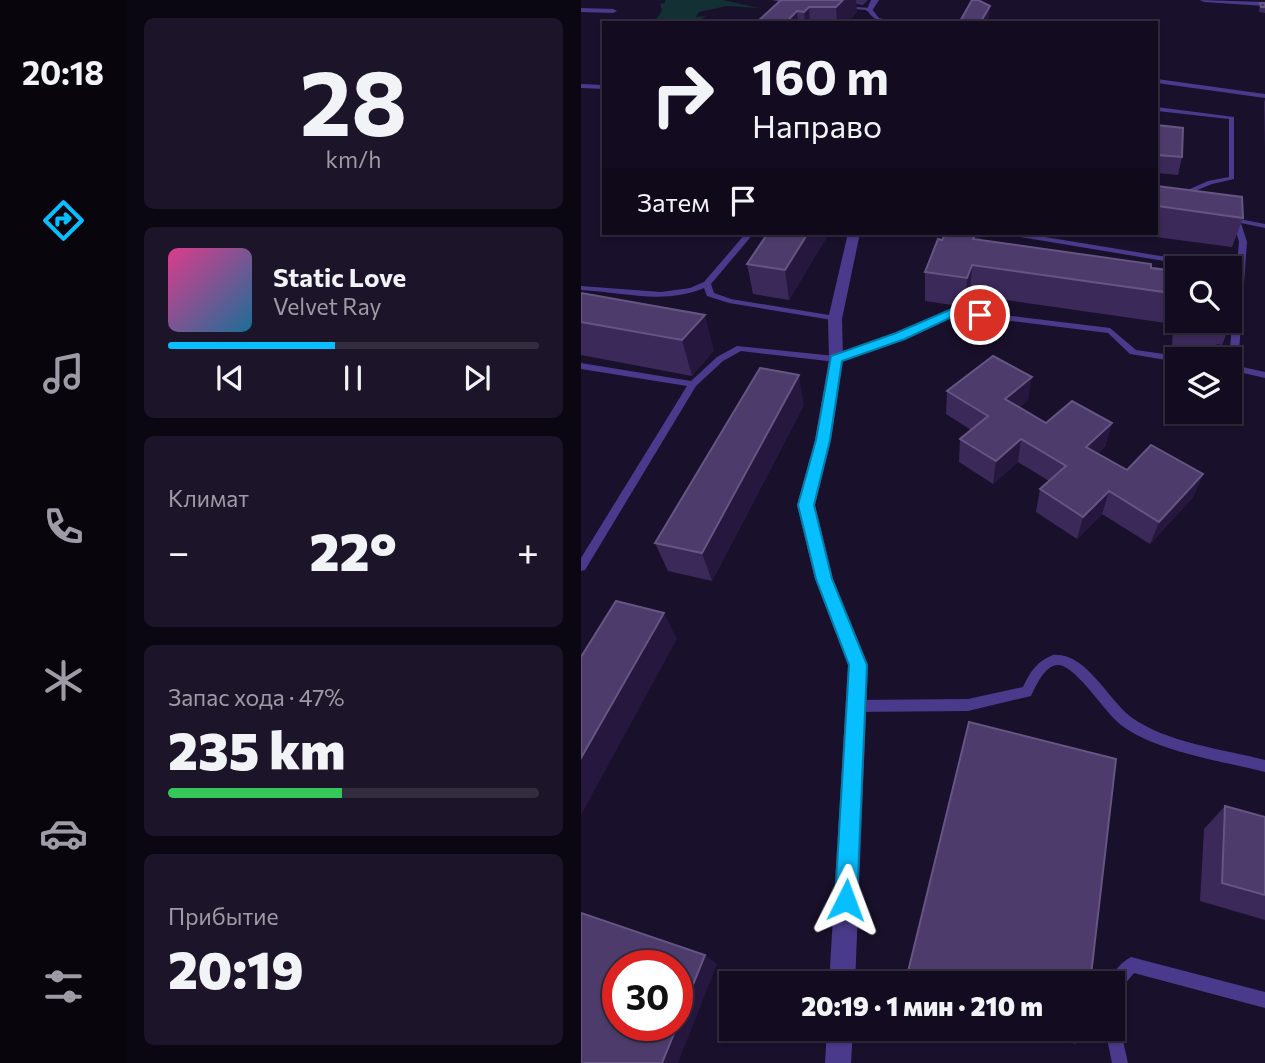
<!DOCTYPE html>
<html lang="ru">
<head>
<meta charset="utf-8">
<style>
  :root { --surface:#130c20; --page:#1c1529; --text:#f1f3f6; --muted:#9d9ba5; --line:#322c3e; --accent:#07beff }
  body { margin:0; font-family:Commissioner,sans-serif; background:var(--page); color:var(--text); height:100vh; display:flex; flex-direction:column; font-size:26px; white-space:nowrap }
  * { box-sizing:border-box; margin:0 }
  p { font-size:23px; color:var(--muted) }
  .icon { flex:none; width:38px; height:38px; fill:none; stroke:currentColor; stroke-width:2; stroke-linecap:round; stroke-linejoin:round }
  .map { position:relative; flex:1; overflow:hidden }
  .details { display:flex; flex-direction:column; gap:18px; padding:18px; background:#0a0712; width:455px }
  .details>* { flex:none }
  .banner { position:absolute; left:21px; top:21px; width:556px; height:214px; border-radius:0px; box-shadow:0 2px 5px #0004,0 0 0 2px var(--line); background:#130c20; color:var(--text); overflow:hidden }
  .controls { position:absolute; left:584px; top:256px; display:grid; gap:14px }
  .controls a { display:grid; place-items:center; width:77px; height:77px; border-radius:0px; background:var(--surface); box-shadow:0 2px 5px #0004,0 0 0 2px var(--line); font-size:35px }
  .speed { position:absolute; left:21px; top:950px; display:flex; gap:14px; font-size:35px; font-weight:700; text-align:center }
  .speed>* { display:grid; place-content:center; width:91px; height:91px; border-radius:50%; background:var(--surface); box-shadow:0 2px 5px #0004,0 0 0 2px var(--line); line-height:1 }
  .speed .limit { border:10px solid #d22; background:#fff; color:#111 }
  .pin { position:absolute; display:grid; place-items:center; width:60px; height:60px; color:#fff; margin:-30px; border:4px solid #fff; border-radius:50%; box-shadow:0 2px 7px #0007 }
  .me { position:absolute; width:77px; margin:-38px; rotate:3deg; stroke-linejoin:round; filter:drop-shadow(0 0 5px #0008) }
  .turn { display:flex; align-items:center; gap:24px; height:147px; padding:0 35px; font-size:32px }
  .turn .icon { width:91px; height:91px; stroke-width:2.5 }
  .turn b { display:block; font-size:49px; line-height:60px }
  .then { display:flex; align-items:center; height:66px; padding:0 35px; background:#0003; gap:14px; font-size:26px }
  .big { font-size:52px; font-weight:800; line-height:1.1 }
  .details .widget { flex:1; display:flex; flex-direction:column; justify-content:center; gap:10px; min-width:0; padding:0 24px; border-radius:10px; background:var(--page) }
  .details .dial { align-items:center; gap:0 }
  .dial b { font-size:91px; line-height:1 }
  .song { display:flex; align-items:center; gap:21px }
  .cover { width:84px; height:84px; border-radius:10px; background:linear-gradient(135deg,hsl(330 70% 55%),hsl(200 70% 35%)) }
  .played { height:7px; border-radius:4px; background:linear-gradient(90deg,var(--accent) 45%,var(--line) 45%) }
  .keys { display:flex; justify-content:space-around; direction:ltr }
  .heat { display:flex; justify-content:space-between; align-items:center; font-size:38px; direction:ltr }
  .charge { height:10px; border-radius:5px; background:linear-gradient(90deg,#34c759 47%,var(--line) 0) }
  .trip { position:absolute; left:138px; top:971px; width:406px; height:70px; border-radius:0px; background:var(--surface); box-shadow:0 2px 5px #0004,0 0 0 2px var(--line); font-weight:800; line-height:70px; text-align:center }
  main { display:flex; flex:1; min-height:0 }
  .dock { display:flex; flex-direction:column; width:126px; justify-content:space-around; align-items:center; background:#08050d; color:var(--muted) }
  .dock .icon { width:49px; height:49px }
  .dock .current { color:var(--accent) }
  .dock b { font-size:32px; color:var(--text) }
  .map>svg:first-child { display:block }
</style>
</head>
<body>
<main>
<nav class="dock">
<b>20:18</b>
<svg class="icon current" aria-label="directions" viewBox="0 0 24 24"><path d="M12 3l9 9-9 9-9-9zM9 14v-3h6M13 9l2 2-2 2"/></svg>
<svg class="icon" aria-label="music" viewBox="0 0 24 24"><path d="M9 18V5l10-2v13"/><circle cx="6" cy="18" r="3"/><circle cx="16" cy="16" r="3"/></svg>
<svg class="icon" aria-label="phone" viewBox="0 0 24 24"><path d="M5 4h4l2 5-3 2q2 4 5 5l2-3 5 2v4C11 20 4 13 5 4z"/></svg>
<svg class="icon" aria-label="climate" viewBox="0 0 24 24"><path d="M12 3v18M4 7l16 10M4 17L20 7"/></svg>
<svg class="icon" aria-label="car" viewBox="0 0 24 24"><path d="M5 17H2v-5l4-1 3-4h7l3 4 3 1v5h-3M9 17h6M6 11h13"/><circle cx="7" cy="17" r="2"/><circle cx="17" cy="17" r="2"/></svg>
<svg class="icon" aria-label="filters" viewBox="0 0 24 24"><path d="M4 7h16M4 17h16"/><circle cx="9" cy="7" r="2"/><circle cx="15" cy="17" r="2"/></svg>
</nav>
<section class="details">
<div class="widget dial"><b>28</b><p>km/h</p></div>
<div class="widget">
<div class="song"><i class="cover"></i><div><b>Static Love</b><p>Velvet Ray</p></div></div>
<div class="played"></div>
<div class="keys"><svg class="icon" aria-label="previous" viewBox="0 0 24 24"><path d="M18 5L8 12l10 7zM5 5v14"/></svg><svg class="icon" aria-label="pause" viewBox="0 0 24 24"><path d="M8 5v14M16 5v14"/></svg><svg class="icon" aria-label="next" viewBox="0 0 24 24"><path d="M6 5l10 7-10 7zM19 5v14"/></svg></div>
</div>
<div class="widget"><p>Климат</p>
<div class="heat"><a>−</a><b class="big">22°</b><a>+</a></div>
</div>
<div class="widget"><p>Запас хода · 47%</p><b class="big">235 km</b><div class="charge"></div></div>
<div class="widget"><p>Прибытие</p><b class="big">20:19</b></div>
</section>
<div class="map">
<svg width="684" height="1063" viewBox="0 0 684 1063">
  <rect width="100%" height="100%" fill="#19102b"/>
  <polygon fill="#133135" points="84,0 142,0 178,8 146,6 118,12 115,17 125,16 114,23 68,23 78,16 81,10 79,4 84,3"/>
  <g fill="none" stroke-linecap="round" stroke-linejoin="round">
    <g fill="#4a3a8b" fill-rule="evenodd">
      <polygon points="191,0 202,0 202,1 200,2"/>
      <path d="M261 6 290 8 298 18 317 23C304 23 294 23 286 10L259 8Z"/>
      <polygon points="576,79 684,94 684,98 576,83"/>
      <polygon points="0,84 23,85 23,89 0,88"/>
      <polygon points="576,107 653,117 653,179 631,184 607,194 604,199 600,199 599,198 602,192 627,181 648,177 648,119 576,111"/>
      <polygon points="648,217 684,224 684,228 660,223 666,242 657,366 684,372 684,378 649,370 648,359 658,242 652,221 648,221"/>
      <path d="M165 233H173L130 284 133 293 150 299 254 316 258 319 257 321 148 303 126 296 123 288C84 305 41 292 0 290V286L80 292 109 288 123 282Z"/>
      <polygon points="424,233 440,233 640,266 644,268 625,268 428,235"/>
      <polygon points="373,309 529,328 555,350 597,356 601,359 597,359 597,362 549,354 527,333 374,314 322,338 255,362 160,351 142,361 115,386 4,570 0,571 0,558 106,386 0,369 0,363 110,381 136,357 156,346 254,356 316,334"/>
      <path d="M472 655C505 652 527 700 550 717 586 743 642 749 684 760V772C641 761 576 752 540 725 524 713 496 667 478 665 464 664 455 686 450 696L387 711 274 712 270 710 268 706 270 702 274 700 387 699 442 687C449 672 456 661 472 655Z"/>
      <path d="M550 957 684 992V1008L553 973 543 985 537 1001 532 1004V984H528C531 973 540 962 550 957Z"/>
      <polygon points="532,1021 538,1023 547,1063 531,1063 524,1029 532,1029"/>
    </g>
    <g fill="#4a3a8b" fill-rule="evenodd">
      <polygon points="290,0 298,0 291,11 285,11"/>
      <polygon points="619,0 684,2 684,6 623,2"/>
      <polygon points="0,8 32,9 36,11 32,13 0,12"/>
      <polygon points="267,233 279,233 261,319 262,359 250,440 234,505 252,579 287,665 274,984 248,984 267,665 234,579 216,505 234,440 248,359 247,319"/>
      <polygon points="246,1029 272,1029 270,1063 244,1063"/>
    </g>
  </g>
  <g fill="#3b2959">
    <polygon points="200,0 287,0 282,5 275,4 276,12 266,23 175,23"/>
    <polygon points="679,3 684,3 684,13 678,12"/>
    <polygon points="684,99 684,150 683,102"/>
    <polygon points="576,125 601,157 597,175 576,173"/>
    <polygon points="576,186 662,218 651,247 544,233 576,233"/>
    <polygon points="187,233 248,233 208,300 172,294 166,264"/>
    <polygon points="400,240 597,271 597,320 649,320 649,291 653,316 641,345 636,344 632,357 591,351 592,324 389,295 385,307 344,301 344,272"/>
    <polygon points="0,293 133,350 111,376 0,355"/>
    <polygon points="366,391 447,400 439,407 465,423 531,423 524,446 517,453 546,470 622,474 612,497 569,544 521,514 496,539 455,512 459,489 468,481 437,462 412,484 378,462 379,439 390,430 365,414"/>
    <polygon points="223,405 131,581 87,571 74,543"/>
    <polygon points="644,806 684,817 684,920 619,901 623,829"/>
    <polygon points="446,1029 504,1029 503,1039 494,1044"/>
  </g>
  <g fill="#26173f">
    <polygon points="262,0 275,0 276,12 266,23 256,23 255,7"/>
    <polygon points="409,6 408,23 399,23"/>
    <polygon points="228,7 229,23 224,23 223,12"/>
    <polygon points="216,11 217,23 204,23"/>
    <polygon points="227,233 248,233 208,300 204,270"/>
    <polygon points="395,233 401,233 400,243 391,265 389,295 385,307 386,278 392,239"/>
    <polygon points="124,315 133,350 111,376 101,340"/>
    <polygon points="218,375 223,405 131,581 121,553"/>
    <polygon points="451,377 447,400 421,422 424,399"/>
    <polygon points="531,423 524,446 500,470 505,447"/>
    <polygon points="440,439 437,462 412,484 415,461"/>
    <polygon points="622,474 612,497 569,544 578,522"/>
    <polygon points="528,491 521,514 496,539 502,517"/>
    <polygon points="83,613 96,639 0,815 0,758"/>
    <polygon points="124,955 136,964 97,1063 81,1063"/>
  </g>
  <g fill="#4d3c6b" stroke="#655582" stroke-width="2">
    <polygon points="200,0 262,0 255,7 228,7 223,12 216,11 204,23 175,23"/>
    <polygon points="391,0 397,0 409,6 399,23 378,23"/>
    <polygon points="679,3 684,3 684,7 680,7"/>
    <polygon points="576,125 602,128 601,157 576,155"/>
    <polygon points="576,186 661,197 662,218 576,206"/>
    <polygon points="187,233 227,233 204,270 166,264"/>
    <polygon points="365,233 395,233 392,239 570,264 570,268 597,271 597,294 391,265 386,278 344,272 357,239 361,240"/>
    <polygon points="649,291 652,292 653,316 649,315"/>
    <polygon points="0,293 124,315 101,340 0,322"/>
    <polygon points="600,320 643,320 643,327 600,321"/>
    <polygon points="412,356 451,377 424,399 465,423 491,401 531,423 505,447 546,470 570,445 622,474 578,522 528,491 502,517 459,489 485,466 440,439 415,461 379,439 407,416 366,391"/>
    <polygon points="179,368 218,375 121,553 74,543"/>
    <polygon points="35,601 83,613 0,758 0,657"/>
    <polygon points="388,722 535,759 509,984 324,984"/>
    <polygon points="644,806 684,817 684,895 641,883"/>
    <polygon points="0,913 124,955 96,1024 96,966 37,966 37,1026 96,1026 81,1063 0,1063"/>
    <polygon points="471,1029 504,1029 503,1039"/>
  </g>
  <polygon fill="#07beff" stroke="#057ca6" stroke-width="2" points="373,308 399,311 405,315 399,318 375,315 324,339 261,361 249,440 233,505 251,579 286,665 276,900 272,908 265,911 257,908 254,900 268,665 235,579 217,505 235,440 250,356 315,333"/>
</svg>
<div class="controls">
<a><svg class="icon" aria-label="search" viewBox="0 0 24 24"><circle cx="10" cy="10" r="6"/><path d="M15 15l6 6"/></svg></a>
<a><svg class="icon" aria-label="layers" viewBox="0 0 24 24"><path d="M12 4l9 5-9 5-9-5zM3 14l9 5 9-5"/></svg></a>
</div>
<div class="speed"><div class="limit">30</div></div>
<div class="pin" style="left:399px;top:315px;background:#d93025"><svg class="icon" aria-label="arrive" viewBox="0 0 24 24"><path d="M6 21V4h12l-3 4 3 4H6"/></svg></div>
<svg class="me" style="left:265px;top:900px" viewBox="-20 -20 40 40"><path d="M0-17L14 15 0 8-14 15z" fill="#07beff" stroke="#fff" stroke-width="4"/></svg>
<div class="trip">20:19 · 1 мин · 210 m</div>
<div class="banner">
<div class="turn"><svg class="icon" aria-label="right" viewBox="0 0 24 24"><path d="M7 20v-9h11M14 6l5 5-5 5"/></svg><div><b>160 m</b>Направо</div></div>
<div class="then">Затем<svg class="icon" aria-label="arrive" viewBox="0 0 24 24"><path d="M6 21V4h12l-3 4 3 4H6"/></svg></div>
</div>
</div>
</main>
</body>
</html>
